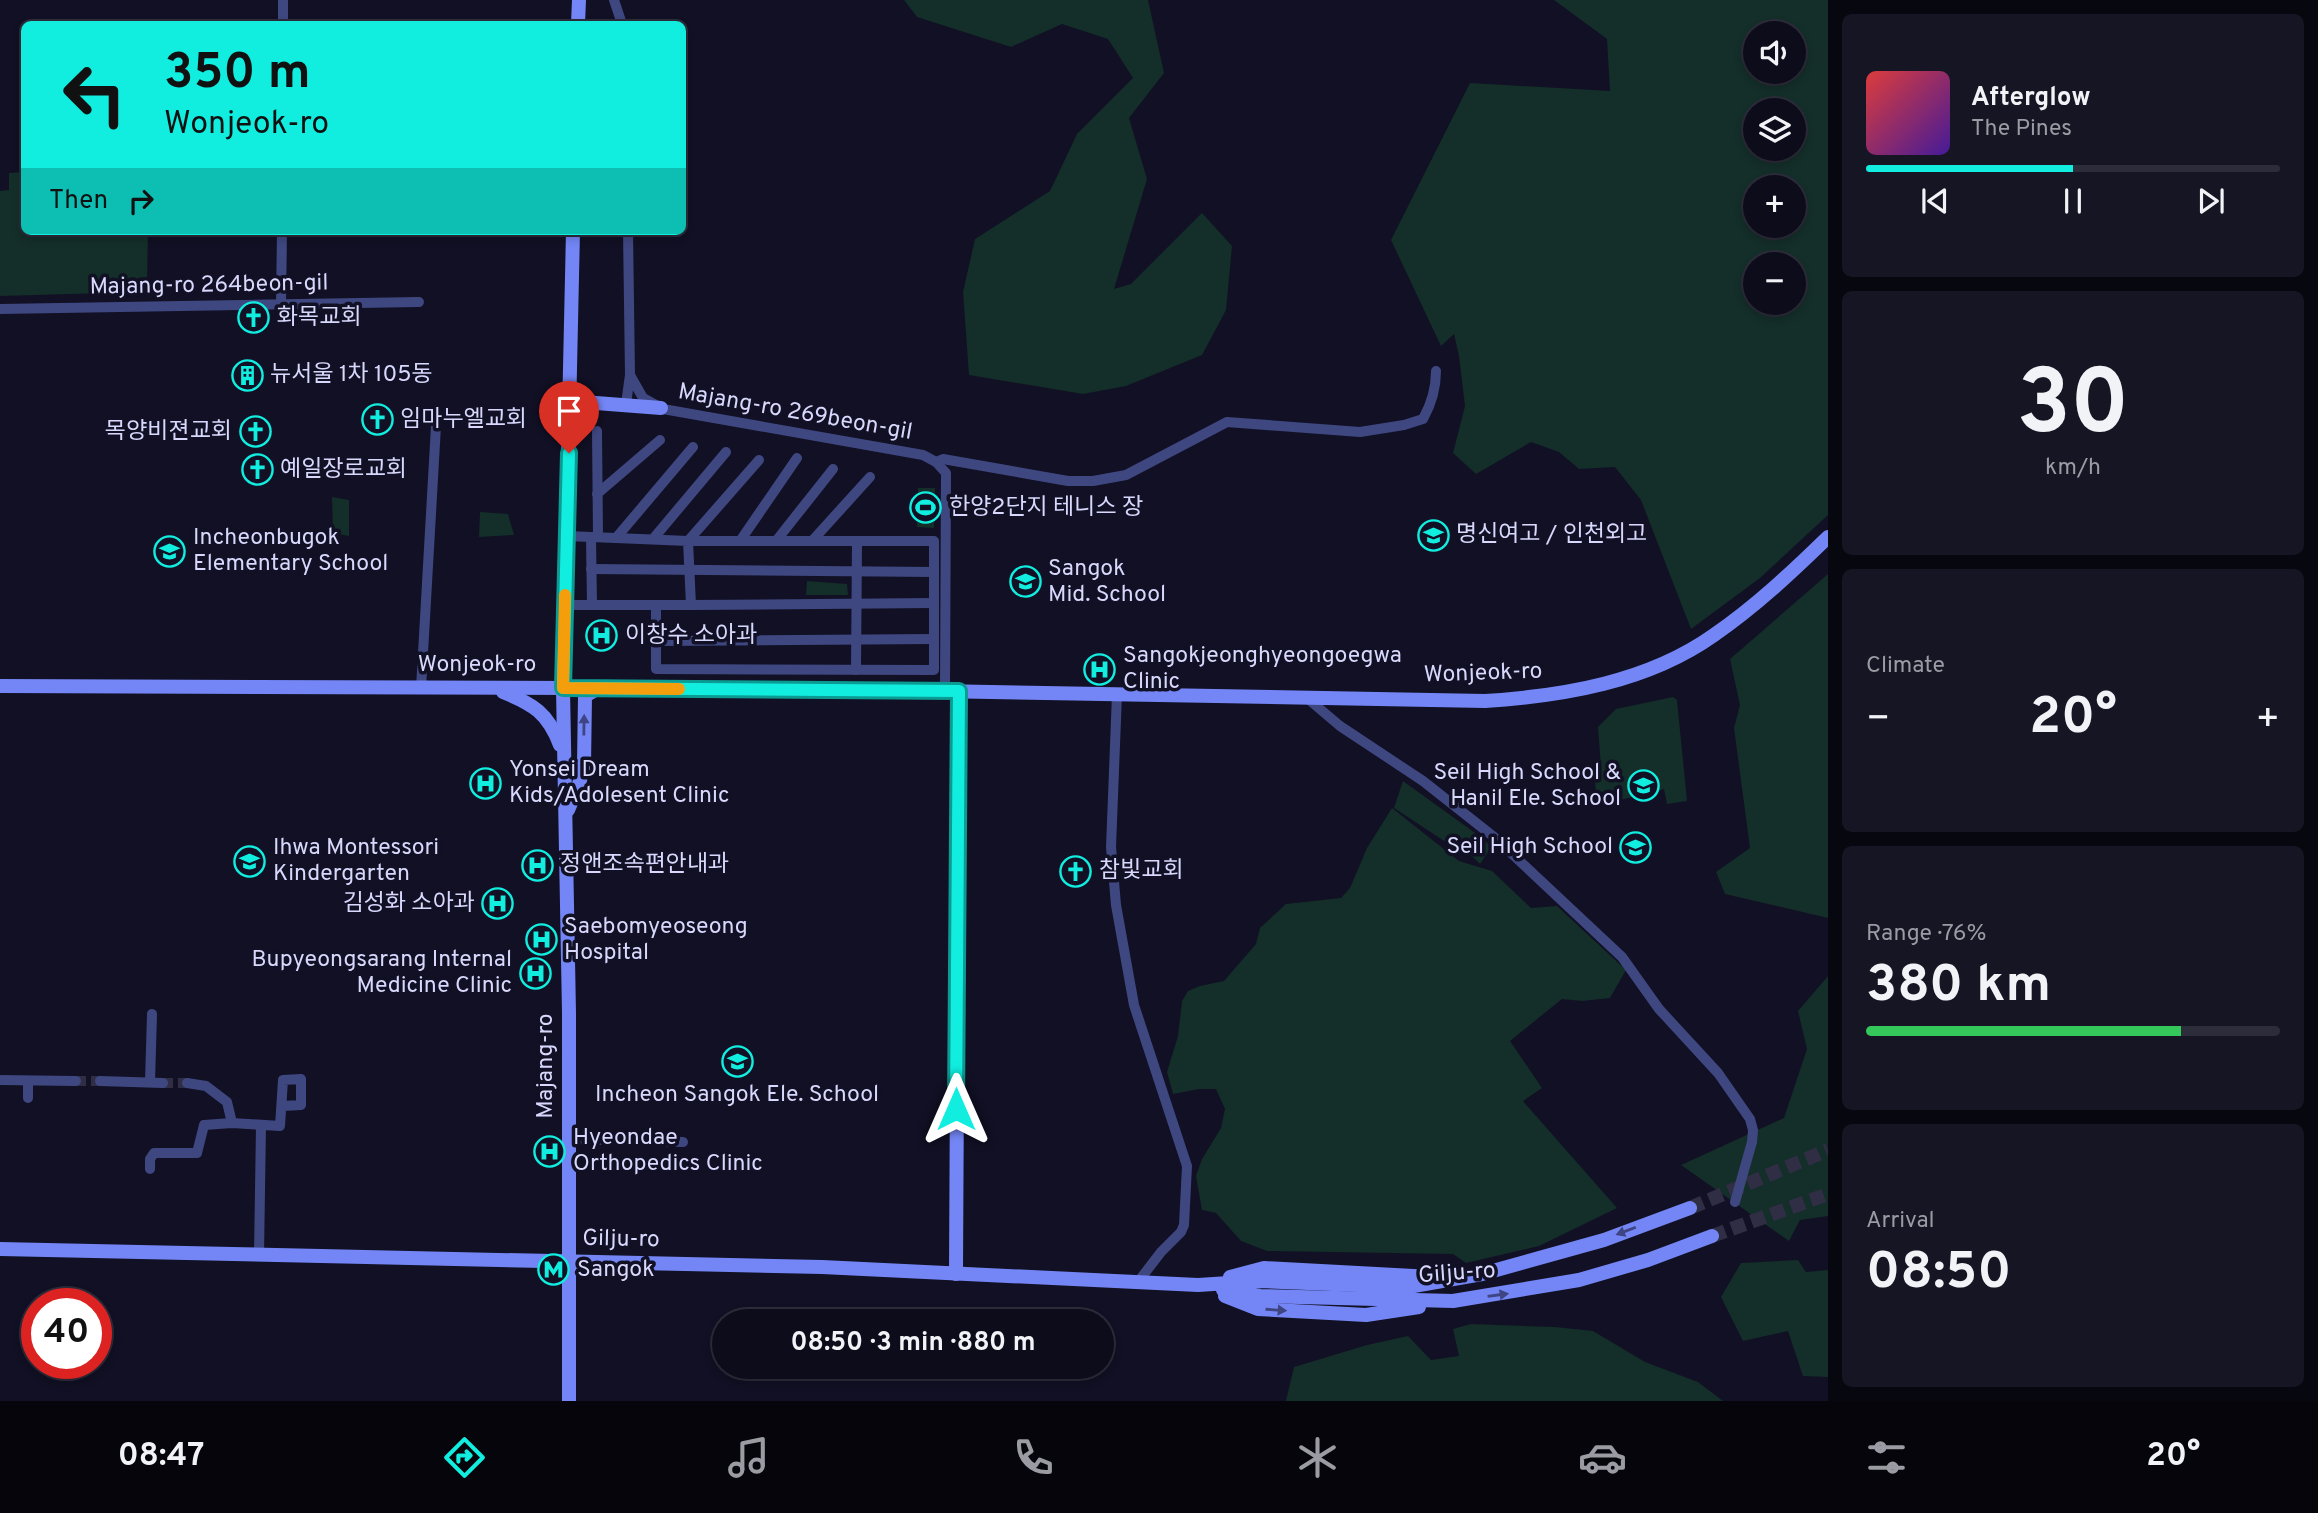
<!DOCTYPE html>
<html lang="en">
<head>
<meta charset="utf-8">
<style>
  :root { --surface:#0d0c1b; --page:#161524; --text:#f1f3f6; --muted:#9a9ba3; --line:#2d2c3a; --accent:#11eee0 }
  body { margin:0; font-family:Overpass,"Noto Sans KR",sans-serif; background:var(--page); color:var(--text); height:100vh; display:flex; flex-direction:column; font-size:26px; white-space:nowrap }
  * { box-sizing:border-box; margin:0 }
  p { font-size:23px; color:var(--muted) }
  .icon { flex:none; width:38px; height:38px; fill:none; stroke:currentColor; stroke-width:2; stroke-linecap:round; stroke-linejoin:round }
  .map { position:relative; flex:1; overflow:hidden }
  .side { display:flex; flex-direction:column; gap:14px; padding:14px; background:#07070f; width:490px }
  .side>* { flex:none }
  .banner { position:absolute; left:21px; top:21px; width:665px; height:214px; border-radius:10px; box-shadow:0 4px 10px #0003,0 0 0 2px var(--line); background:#11eee0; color:#111; overflow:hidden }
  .buttons { position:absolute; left:1743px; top:21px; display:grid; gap:14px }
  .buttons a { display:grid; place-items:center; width:63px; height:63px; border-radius:50%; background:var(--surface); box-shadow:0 4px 10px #0003,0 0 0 2px var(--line); font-size:35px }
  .speed { position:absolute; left:21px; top:1288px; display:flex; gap:14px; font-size:35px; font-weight:700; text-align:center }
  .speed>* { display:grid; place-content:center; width:91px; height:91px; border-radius:50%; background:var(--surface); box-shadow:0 4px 10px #0003,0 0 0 2px var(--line); line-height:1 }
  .speed .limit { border:10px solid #d22; background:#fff; color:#111 }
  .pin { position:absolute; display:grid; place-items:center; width:60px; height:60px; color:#fff; margin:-72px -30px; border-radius:50% 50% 50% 0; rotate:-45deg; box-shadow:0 0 7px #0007 }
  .pin .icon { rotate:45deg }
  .me { position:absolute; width:77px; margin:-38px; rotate:0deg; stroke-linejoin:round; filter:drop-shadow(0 0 5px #0008) }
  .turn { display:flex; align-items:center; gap:24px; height:147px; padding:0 28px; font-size:32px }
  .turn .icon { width:91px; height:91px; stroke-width:2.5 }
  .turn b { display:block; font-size:49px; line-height:60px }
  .then { display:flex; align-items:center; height:66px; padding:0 28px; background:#0003; gap:14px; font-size:26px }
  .big { font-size:52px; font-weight:700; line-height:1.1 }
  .side .card { flex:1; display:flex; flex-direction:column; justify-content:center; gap:10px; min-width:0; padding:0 24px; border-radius:10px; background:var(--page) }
  .side .dial { align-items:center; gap:0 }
  .dial b { font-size:91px; line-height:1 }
  .song { display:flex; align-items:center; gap:21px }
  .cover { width:84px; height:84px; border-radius:10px; background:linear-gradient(135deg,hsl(0 70% 55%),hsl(260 70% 35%)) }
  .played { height:7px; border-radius:4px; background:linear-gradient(90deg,var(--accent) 50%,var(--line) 50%) }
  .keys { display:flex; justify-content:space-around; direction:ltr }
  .heat { display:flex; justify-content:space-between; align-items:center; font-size:38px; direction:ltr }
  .charge { height:10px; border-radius:5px; background:linear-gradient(90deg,#34c759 76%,var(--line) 0) }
  .trip { position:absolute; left:712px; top:1309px; width:402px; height:70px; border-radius:35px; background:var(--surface); box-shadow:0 4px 10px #0003,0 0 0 2px var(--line); font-weight:700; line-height:70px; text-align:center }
  .tab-bar { display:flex; height:112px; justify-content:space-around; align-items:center; background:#05050b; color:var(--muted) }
  .tab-bar .icon { width:49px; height:49px }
  .tab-bar .on { color:var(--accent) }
  .tab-bar b { font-size:32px; color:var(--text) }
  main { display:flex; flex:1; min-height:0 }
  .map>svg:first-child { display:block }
</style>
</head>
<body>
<main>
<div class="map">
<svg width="1828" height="1401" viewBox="0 0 1828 1401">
  <rect width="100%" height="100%" fill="#111024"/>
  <g fill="#142e29" fill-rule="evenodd">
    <polygon points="904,0 1148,0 1164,73 1129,118 1147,179 1114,289 1131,284 1202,213 1232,246 1226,310 1202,355 1126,386 1083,394 969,375 963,292 975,239 1050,191 1077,134 1133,78 1108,39 1062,24 1011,47 917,17"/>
    <path d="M1554 0H1828V515L1760 578 1691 629 1641 500 1615 467 1579 469 1559 452 1531 442 1476 474 1453 453 1465 406 1459 356 1454 334 1441 346 1391 240 1470 83 1610 91 1607 39ZM1755 33H1794V72H1755ZM1755 110H1794V149H1755ZM1755 187H1794V226H1755ZM1755 264H1794V303H1755Z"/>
    <polygon points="24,172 24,231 148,231 147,284 139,292 0,296 0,191 9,190 9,173"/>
    <polygon points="918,488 935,488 934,528 917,527"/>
    <polygon points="332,497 349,500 349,536 333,533"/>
    <polygon points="480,512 508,514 514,535 479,537"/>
    <polygon points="1828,574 1828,918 1725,894 1716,872 1750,848 1734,728 1740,705 1730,659"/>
    <polygon points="807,581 847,584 848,595 806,595"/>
    <polygon points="1673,697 1677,700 1687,801 1667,804 1664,789 1596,806 1595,775 1601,767 1598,727 1616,709"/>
    <polygon points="1403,781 1482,838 1491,847 1480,864 1472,856 1464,854 1394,808"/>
    <polygon points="1392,808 1459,861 1492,871 1531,908 1557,906 1626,970 1610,998 1582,1001 1562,999 1510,1041 1542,1088 1523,1101 1617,1208 1539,1246 1466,1263 1453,1254 1267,1251 1241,1241 1216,1213 1202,1210 1196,1176 1202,1159 1221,1128 1225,1109 1216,1089 1199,1089 1173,1094 1167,1072 1178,1036 1182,1001 1188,991 1200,986 1224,981 1256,944 1260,928 1286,904 1341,898 1350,888 1367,848"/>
    <polygon points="1828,976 1828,1216 1800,1220 1789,1241 1681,1165 1784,1118 1807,1049 1798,1011"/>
    <polygon points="1798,1260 1806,1272 1828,1270 1828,1377 1803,1376 1788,1331 1743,1341 1721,1297 1741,1263"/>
    <polygon points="1471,1324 1555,1327 1593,1331 1645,1362 1698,1382 1723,1401 1286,1401 1294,1367 1367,1345 1408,1336 1431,1360 1459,1356 1453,1329"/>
  </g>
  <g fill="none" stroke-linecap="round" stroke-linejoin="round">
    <g stroke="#2f2e44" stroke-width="10" stroke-dasharray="10 5" stroke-linecap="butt">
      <polyline points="76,1081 100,1081"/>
      <polyline points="163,1083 187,1083"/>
    </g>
    <g stroke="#2f2e44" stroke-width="14" stroke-dasharray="14 7" stroke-linecap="butt">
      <polyline points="1690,1208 1828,1150"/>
      <polyline points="1712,1236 1828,1194"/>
    </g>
    <g stroke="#3f4780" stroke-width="10">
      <polyline points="283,0 283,24"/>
      <polyline points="614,0 622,24"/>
      <polyline points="628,231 630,375 643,398 663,409 923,455 936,462 946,473 945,691"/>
      <polyline points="281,304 282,231"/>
      <polyline points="0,309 419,302"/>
      <polyline points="626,404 630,375"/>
      <polyline points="597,431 598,537"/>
      <path d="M936 462 943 459 1068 481H1093L1126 475 1227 422 1360 432 1404 425 1423 419C1432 403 1436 389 1436 371"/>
      <polyline points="597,494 660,440"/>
      <polyline points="591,537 592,605"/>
      <polyline points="616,538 693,447"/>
      <polyline points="653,539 726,452"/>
      <polyline points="688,541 759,460"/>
      <polyline points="740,541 797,458"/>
      <polyline points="776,541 833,469"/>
      <polyline points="812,541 870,477"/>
      <polyline points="591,569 934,572"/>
      <polyline points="565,605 691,605 688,541 567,536"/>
      <polyline points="656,605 656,669 934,670 934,541 688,541"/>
      <polyline points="691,605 934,603"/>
      <polyline points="656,641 934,639"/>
      <polyline points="856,670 857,541"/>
      <polyline points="421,688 436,426"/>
      <polyline points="1117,694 1111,847 1116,905 1134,1005 1187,1166 1184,1225 1181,1232 1161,1252 1138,1282"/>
      <polyline points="1307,698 1340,726 1423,781 1494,837 1622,957 1659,1009 1718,1073 1750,1119 1753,1130 1752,1142 1735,1202"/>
      <polyline points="0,1080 76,1081"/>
      <polyline points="100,1081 163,1083"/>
      <polyline points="150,1082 152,1014"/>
      <polyline points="187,1083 206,1086 227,1102 232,1123"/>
      <polyline points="28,1098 28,1081"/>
      <polyline points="569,1139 683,1142"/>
      <polyline points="150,1169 150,1159 154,1153 197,1153 204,1125 232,1123 280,1126 283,1080 301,1079 301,1105 283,1106"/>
      <polyline points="259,1255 261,1126"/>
    </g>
    <g stroke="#7486f5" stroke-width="14">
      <polyline points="578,24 579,0"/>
      <polyline points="570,401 661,408"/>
      <path d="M0 686 827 689 1485 701C1563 696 1648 682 1714 635 1756 606 1792 572 1828 537"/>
      <path d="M503 692C533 704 548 713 560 745"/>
      <polyline points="568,810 579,784 584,765 585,696 597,689"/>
      <polyline points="0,1249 822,1267 1198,1285 1260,1281 1408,1287 1482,1274 1604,1240 1690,1208"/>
      <polyline points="956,1274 959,691"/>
      <polyline points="1230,1277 1264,1268 1432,1277"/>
      <polyline points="1223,1290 1260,1296 1453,1301 1579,1280 1648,1260 1712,1236"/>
      <polyline points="1225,1296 1258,1309 1366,1315 1419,1307"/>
      <polyline points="569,1401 569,1013 563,689 573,231"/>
    </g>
  </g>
  <defs><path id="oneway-solid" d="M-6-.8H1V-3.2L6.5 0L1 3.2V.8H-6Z" transform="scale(1.75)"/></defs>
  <g fill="#3e4582">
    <use href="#oneway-solid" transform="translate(584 725) rotate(-89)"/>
    <use href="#oneway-solid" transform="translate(1626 1231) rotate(159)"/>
    <use href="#oneway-solid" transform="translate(1498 1295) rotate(-8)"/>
    <use href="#oneway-solid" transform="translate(1276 1310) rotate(4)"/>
  </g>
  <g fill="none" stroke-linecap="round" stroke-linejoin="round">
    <defs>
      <polyline id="route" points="569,453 563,688 959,691 956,1109"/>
    </defs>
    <use href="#route" stroke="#0b9b92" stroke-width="18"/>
    <use href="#route" stroke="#11eee0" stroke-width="12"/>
    <polyline stroke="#f59e0b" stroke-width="12" points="565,595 563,688 679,689"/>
  </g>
  <defs>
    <symbol id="church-ring" viewBox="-11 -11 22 22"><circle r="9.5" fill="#111024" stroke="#11eee0" stroke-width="1.5"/><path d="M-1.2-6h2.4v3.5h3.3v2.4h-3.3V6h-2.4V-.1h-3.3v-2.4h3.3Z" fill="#11eee0"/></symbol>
    <symbol id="building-ring" viewBox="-11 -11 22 22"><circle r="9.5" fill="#111024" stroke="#11eee0" stroke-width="1.5"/><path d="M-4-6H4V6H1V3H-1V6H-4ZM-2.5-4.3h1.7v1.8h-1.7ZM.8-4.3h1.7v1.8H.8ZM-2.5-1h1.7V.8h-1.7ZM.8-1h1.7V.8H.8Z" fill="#11eee0"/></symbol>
    <symbol id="stadium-ring" viewBox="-11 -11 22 22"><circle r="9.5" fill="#111024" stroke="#11eee0" stroke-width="1.5"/><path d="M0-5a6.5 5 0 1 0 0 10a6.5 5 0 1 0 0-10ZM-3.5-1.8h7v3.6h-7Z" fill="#11eee0"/></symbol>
    <symbol id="school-ring" viewBox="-11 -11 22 22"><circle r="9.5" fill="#111024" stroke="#11eee0" stroke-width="1.5"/><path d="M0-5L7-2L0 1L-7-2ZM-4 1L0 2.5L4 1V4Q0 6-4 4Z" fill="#11eee0"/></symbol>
    <symbol id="hospital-ring" viewBox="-11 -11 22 22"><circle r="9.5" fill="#111024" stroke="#11eee0" stroke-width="1.5"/><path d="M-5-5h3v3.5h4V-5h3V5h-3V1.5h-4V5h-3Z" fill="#11eee0"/></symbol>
    <symbol id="metro-ring" viewBox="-11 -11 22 22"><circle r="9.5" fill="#111024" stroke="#11eee0" stroke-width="1.5"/><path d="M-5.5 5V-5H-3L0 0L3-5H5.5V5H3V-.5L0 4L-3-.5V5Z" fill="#11eee0"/></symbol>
  </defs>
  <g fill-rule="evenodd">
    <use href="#church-ring" x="236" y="300" width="35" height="35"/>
    <use href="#building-ring" x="230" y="358" width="35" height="35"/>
    <use href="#church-ring" x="360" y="402" width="35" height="35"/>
    <use href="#church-ring" x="238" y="414" width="35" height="35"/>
    <use href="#church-ring" x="240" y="452" width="35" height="35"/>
    <use href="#stadium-ring" x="908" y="490" width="35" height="35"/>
    <use href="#school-ring" x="1416" y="518" width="35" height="35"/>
    <use href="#school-ring" x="152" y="534" width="35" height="35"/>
    <use href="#school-ring" x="1008" y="564" width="35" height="35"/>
    <use href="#hospital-ring" x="584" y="618" width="35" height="35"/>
    <use href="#hospital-ring" x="1082" y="652" width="35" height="35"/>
    <use href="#hospital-ring" x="468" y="766" width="35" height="35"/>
    <use href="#school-ring" x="1626" y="768" width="35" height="35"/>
    <use href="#school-ring" x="1618" y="830" width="35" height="35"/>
    <use href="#school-ring" x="232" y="844" width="35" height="35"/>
    <use href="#hospital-ring" x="520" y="848" width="35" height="35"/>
    <use href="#church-ring" x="1058" y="854" width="35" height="35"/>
    <use href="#hospital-ring" x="480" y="886" width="35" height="35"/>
    <use href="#hospital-ring" x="524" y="922" width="35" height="35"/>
    <use href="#hospital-ring" x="518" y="956" width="35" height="35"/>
    <use href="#school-ring" x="720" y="1044" width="35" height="35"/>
    <use href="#hospital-ring" x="532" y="1134" width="35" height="35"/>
    <use href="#metro-ring" x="536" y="1252" width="35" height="35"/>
  </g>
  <g text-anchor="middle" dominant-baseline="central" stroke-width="7" stroke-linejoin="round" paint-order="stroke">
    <g font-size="23" fill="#d7d8fc" stroke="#111024">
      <text transform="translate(209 286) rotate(-1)">Majang-ro 264beon-gil</text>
      <text transform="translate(795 413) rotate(10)">Majang-ro 269beon-gil</text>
      <text x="477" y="665">Wonjeok-ro</text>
      <text transform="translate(1483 674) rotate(-2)">Wonjeok-ro</text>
      <text transform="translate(546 1066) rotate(-90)">Majang-ro</text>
      <text transform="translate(621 1240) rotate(1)">Gilju-ro</text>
      <text transform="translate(1457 1274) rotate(-4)">Gilju-ro</text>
    </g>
    <g font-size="23" fill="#d7d8fc" stroke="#111024" text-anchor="start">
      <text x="277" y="318">화목교회</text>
      <text x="270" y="375">뉴서울 1차 105동</text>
      <text x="400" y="420">임마누엘교회</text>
      <text x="232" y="432" text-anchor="end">목양비젼교회</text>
      <text x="280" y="470">예일장로교회</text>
      <text x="949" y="508">한양2단지 테니스 장</text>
      <text x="1456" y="535">명신여고 / 인천외고</text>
      <text x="193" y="538">Incheonbugok<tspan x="193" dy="26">Elementary School</tspan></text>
      <text x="1048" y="569">Sangok<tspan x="1048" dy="26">Mid. School</tspan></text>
      <text x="625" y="636">이창수 소아과</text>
      <text x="1123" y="656">Sangokjeonghyeongoegwa<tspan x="1123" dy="26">Clinic</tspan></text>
      <text x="509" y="770">Yonsei Dream<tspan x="509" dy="26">Kids/Adolesent Clinic</tspan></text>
      <text x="1621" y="773" text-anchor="end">Seil High School &amp;<tspan x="1621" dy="26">Hanil Ele. School</tspan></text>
      <text x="1613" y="847" text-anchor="end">Seil High School</text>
      <text x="273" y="848">Ihwa Montessori<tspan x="273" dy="26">Kindergarten</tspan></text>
      <text x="560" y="865">정앤조속편안내과</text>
      <text x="1099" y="871">참빛교회</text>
      <text x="475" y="904" text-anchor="end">김성화 소아과</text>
      <text x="564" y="927">Saebomyeoseong<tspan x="564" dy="26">Hospital</tspan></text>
      <text x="512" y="960" text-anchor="end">Bupyeongsarang Internal<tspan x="512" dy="26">Medicine Clinic</tspan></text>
      <text x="737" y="1095" text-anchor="middle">Incheon Sangok Ele. School</text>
      <text x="573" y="1138">Hyeondae<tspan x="573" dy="26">Orthopedics Clinic</tspan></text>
      <text x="577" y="1270">Sangok</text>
    </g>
  </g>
</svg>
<div class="buttons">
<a><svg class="icon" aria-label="sound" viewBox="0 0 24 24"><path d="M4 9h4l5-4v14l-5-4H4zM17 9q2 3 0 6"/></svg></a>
<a><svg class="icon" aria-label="layers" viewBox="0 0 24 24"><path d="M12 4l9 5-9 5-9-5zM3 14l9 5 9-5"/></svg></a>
<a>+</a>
<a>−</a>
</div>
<div class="speed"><div class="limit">40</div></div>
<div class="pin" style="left:569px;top:453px;background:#d93025"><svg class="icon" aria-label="arrive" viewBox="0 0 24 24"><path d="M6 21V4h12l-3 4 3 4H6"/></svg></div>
<svg class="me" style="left:956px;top:1109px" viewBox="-20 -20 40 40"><path d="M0-17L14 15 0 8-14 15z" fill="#11eee0" stroke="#fff" stroke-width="4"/></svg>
<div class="trip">08:50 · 3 min · 880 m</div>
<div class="banner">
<div class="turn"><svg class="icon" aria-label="left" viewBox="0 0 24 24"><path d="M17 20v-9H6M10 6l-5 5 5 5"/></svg><div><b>350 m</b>Wonjeok-ro</div></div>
<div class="then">Then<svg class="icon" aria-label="right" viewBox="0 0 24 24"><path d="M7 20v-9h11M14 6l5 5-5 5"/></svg></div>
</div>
</div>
<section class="side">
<div class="card">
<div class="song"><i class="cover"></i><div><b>Afterglow</b><p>The Pines</p></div></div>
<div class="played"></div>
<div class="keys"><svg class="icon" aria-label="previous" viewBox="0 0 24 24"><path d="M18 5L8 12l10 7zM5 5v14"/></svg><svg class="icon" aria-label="pause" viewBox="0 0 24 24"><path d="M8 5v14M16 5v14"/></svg><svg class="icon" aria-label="next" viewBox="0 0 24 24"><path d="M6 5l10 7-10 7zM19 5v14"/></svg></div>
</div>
<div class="card dial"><b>30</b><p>km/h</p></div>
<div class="card"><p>Climate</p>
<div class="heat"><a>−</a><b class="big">20°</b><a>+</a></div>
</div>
<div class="card"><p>Range · 76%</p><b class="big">380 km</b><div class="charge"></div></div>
<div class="card"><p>Arrival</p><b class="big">08:50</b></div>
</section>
</main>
<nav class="tab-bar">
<b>08:47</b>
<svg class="icon on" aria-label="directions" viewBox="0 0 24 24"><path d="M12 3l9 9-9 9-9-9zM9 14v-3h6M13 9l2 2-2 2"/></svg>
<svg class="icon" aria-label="music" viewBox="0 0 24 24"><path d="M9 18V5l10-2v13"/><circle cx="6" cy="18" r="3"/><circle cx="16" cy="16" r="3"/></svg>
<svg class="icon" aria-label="phone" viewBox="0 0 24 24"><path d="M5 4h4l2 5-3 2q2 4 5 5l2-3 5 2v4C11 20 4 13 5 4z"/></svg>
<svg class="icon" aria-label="climate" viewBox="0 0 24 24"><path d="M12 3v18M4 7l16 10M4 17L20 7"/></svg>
<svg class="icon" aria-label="car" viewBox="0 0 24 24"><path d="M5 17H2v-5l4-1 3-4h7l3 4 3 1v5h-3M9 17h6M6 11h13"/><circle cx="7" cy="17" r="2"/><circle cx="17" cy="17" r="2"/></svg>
<svg class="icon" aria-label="filters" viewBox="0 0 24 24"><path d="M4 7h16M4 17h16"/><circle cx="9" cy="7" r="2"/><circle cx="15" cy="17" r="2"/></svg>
<b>20°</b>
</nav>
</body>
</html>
